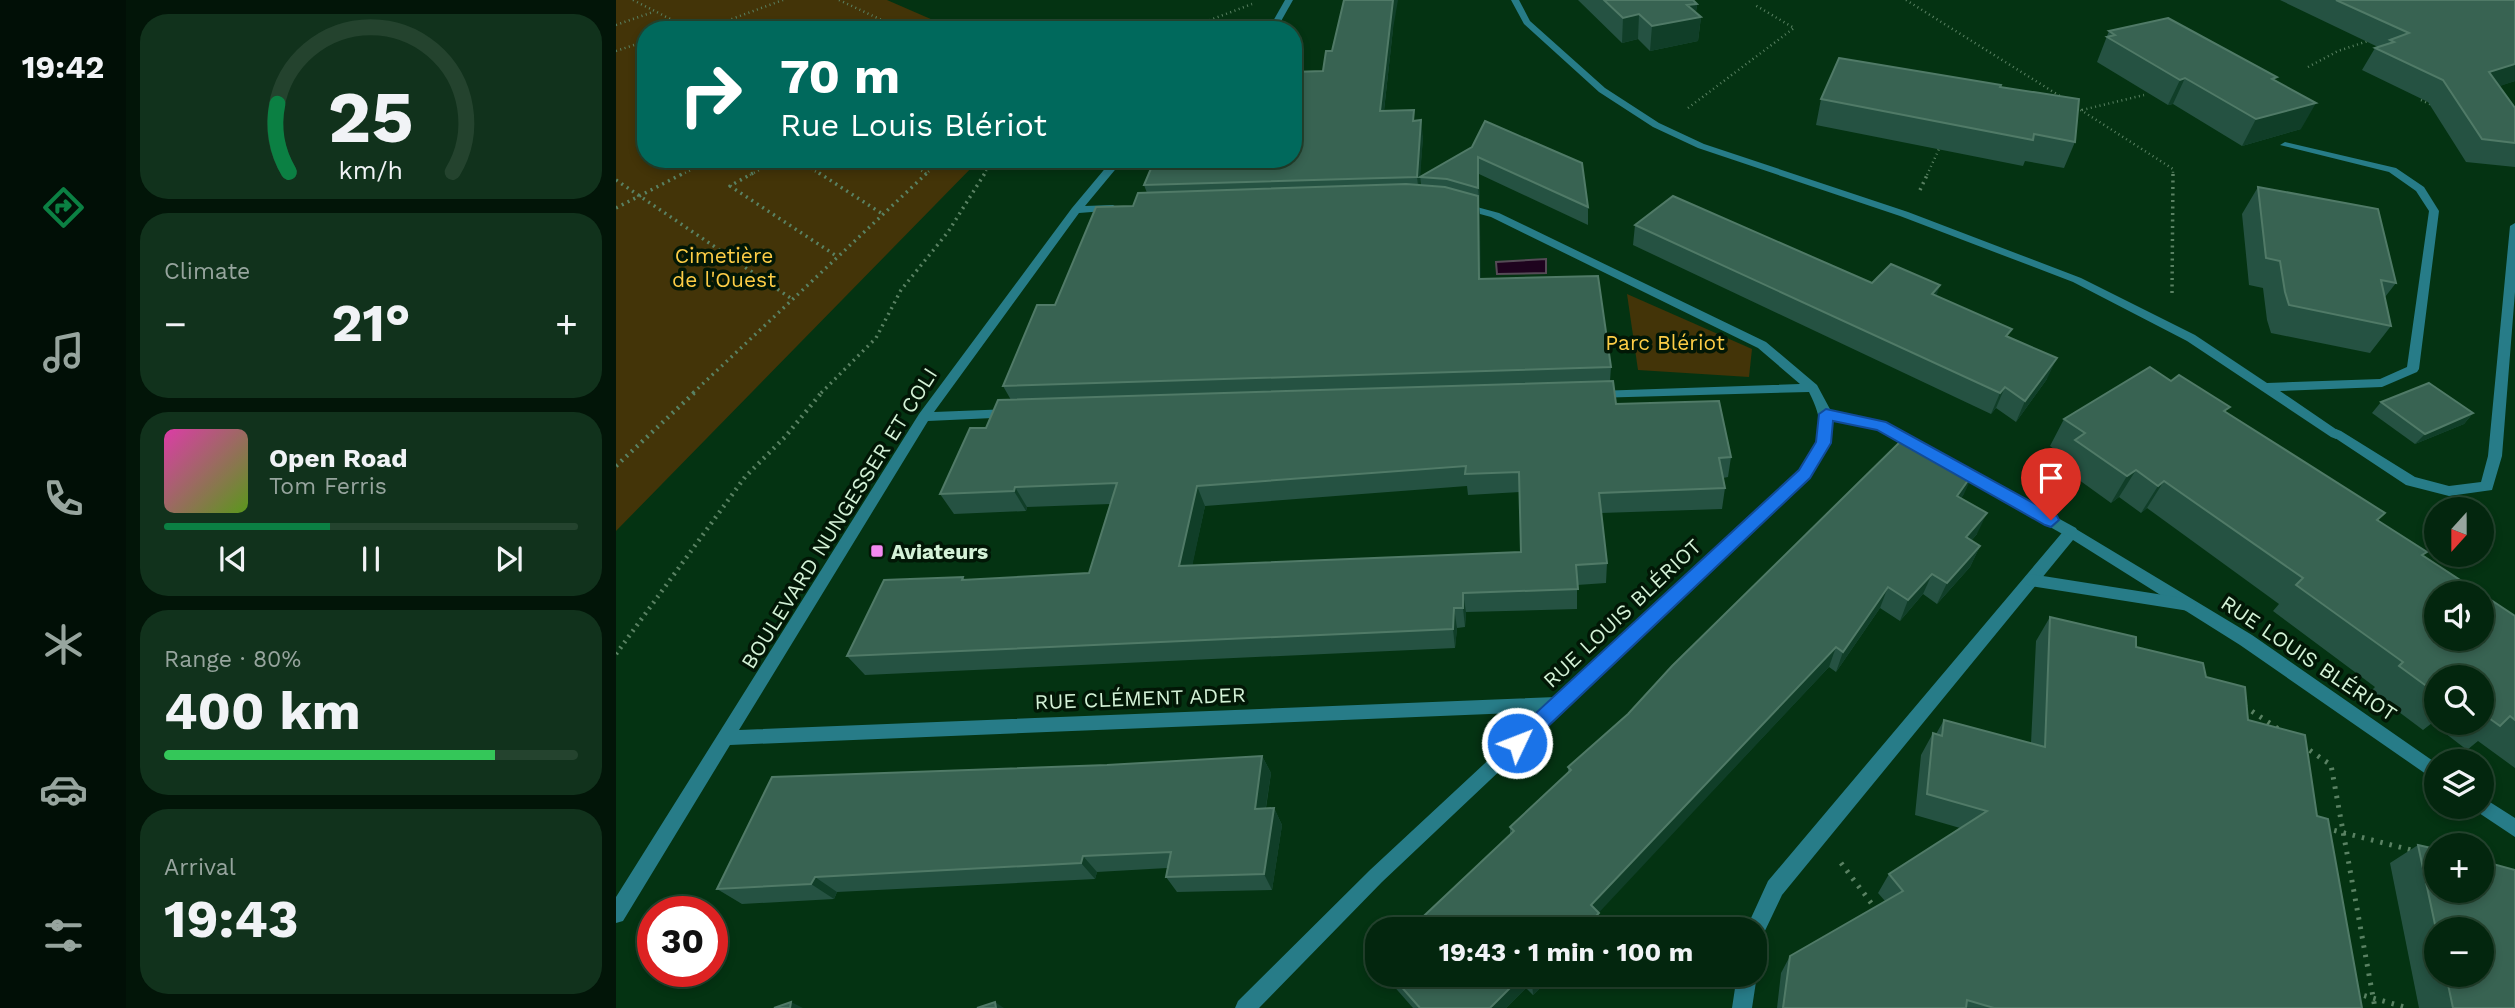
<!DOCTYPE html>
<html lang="en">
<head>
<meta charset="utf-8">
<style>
  :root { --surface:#03260e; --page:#11321c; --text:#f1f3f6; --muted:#97a59e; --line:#24432e; --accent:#0b8043 }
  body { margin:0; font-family:"Work Sans",sans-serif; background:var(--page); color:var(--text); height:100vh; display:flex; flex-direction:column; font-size:26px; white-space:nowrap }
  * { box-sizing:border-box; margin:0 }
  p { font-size:23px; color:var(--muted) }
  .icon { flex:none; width:38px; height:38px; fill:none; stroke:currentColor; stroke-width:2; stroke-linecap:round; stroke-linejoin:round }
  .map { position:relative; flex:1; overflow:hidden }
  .drawer { display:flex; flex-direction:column; gap:14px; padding:14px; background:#021508; width:490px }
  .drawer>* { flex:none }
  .banner { position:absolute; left:21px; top:21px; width:665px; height:147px; border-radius:28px; box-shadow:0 4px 10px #0003,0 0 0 2px var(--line); background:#00695c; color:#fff; overflow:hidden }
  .needle { width:46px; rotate:201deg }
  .tools { position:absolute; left:1808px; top:497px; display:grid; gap:14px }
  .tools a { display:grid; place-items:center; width:70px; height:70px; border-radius:50%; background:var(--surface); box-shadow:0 4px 10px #0003,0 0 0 2px var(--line); font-size:35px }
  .speed { position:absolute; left:21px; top:896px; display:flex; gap:14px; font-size:35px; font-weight:700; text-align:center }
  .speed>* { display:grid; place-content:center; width:91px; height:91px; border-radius:50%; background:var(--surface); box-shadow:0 4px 10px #0003,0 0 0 2px var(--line); line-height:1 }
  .speed .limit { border:10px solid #d22; background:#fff; color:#111 }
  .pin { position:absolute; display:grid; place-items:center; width:60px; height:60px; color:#fff; margin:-72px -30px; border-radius:50% 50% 50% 0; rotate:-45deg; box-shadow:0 0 7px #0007 }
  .pin .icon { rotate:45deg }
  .me { position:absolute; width:77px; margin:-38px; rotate:47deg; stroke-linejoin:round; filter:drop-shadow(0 0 5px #0008) }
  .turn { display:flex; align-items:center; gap:24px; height:147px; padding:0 28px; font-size:32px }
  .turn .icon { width:91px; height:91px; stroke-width:2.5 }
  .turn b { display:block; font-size:49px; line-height:60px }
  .big { font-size:52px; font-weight:700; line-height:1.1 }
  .drawer .tile { flex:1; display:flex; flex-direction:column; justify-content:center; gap:10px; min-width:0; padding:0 24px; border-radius:28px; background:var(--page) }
  .drawer .dial { align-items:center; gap:0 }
  .dial svg { height:182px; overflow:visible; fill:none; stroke:var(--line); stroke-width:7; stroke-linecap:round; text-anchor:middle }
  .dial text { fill:var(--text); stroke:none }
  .song { display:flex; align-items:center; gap:21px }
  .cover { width:84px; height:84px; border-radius:10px; background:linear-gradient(135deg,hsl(320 70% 55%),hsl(90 70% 35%)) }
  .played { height:7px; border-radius:4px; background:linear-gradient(90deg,var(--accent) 40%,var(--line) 40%) }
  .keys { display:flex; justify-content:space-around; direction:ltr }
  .heat { display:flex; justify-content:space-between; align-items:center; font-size:38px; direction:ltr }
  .charge { height:10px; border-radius:5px; background:linear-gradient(90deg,#34c759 80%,var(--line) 0) }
  .trip { position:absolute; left:749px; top:917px; width:402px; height:70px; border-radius:28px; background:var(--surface); box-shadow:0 4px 10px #0003,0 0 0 2px var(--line); font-weight:700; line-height:70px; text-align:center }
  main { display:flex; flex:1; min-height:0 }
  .dock { display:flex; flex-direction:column; width:126px; justify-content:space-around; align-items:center; background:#010f06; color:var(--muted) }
  .dock .icon { width:49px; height:49px }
  .dock .current { color:var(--accent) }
  .dock b { font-size:32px; color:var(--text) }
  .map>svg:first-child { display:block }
</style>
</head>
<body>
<main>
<nav class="dock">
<b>19:42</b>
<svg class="icon current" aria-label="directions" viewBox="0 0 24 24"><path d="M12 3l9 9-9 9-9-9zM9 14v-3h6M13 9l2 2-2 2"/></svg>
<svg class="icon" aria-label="music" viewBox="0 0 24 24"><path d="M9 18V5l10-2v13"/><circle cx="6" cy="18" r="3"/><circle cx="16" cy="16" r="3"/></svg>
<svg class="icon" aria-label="phone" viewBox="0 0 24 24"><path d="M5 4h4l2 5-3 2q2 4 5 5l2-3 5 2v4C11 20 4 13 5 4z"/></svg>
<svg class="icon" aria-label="climate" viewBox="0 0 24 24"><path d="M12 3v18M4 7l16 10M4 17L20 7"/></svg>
<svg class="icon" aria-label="car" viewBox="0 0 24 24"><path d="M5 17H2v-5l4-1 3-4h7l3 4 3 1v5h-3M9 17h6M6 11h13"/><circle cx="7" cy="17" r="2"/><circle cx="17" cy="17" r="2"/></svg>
<svg class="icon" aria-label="filters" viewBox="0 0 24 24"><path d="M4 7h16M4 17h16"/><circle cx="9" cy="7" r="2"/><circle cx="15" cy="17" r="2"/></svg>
</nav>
<section class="drawer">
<div class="tile dial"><svg viewBox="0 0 100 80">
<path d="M14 69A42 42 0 1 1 86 69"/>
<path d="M14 69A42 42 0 0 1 9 39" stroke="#0b8043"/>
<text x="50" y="56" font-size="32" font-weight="700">25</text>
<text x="50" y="72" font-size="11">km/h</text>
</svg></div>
<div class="tile"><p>Climate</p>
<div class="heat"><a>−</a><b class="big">21°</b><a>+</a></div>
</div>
<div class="tile">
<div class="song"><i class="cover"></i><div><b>Open Road</b><p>Tom Ferris</p></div></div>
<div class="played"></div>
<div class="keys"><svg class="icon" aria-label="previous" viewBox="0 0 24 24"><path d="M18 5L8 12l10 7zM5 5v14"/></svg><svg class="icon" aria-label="pause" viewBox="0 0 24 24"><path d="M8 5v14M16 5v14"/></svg><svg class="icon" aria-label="next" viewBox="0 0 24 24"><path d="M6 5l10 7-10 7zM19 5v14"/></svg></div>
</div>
<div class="tile"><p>Range · 80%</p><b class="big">400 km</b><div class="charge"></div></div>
<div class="tile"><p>Arrival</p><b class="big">19:43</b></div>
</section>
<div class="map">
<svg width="1899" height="1008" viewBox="0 0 1899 1008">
  <rect width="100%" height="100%" fill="#043312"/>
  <g fill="#433408">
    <polygon points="0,0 271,0 340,30 30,30 30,159 364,159 0,531"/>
    <polygon points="1011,294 1136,349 1133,377 1022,370"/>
  </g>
  <polygon fill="#1e031e" stroke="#554b56" stroke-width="2" points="930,259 930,273 881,274 880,262"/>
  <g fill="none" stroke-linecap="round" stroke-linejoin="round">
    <g stroke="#5a8263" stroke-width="2.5" stroke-dasharray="1 3.5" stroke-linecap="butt">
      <polyline points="17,0 76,30"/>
      <polyline points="223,0 287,30"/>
      <polyline points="1290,0 1447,98"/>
      <polyline points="0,25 37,12"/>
      <polyline points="86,30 167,0"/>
      <polyline points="568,30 636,4"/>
      <polyline points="0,51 30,41"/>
      <polyline points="1692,67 1722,51 1755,40"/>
      <polyline points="1805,100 1818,106"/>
      <polyline points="1457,105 1557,169 1557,175"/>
      <polyline points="1072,108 1178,28 1139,5"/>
      <polyline points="1466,110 1528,95"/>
      <polyline points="180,159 205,175"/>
      <polyline points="286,159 311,174"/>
      <polyline points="65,175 97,159"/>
      <polyline points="134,175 164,159"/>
      <polyline points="309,175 326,159"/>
      <polyline points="368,175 376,159"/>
      <polyline points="1311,175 1323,149"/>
    </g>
    <g stroke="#5a8263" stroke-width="3.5" stroke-dasharray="2 4.5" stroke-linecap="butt">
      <polyline points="137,173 114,186 222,257"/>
      <polyline points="203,173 268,215"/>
      <polyline points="0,180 176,299"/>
      <polyline points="1304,190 1312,173"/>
      <polyline points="0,208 68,173"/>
      <polyline points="1556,293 1557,173"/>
      <polyline points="77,393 311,173"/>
      <polyline points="205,393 260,338 285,290 332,232 369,173"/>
    </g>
    <g stroke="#5a8263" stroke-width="4.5" stroke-dasharray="2 5" stroke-linecap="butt">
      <polyline points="0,466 79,392"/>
      <polyline points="0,654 129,477 169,437 206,392"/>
    </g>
    <g stroke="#5a8263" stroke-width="5" stroke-dasharray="2.5 7" stroke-linecap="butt">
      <polyline points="1628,706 1664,730"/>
      <polyline points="1686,745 1715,765 1759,1008"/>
      <polyline points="1709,828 1799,851"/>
      <polyline points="1225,863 1262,912"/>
      <polyline points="1739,993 1792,1008"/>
    </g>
    <g fill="#277c88" fill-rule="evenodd">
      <polygon points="895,0 903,0 914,21 989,88 1043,123 1088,144 1292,212 1465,278 1579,335 1651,383 1764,379 1791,367 1813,211 1800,191 1773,172 1664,145 1669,142 1780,168 1808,187 1823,211 1803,369 1801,372 1766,387 1664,391 1727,434 1720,439 1715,437 1571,341 1457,282 1284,216 1082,148 1037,127 983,92 908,24"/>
      <polygon points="1455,526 1636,635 1820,763 1820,781 1624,645 1457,540 1166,895 1146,937 1139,939 1139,929 1130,929 1152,881 1450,528"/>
      <polygon points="1866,797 1899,818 1899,837 1860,811 1858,807 1866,807"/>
      <polygon points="1139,971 1141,975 1136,1008 1116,1008 1121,975 1139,975"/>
    </g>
    <g fill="#277c88" fill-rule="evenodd">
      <polygon points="669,0 677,0 660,30 652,30"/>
      <path d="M497 159H508L469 206 497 205 502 208 501 210 463 213 318 412 394 409 399 411 400 414 399 417 312 421 123 730 940 697 1184 470C1204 438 1211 428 1193 392L977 398 975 395 981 391 1184 384 1142 348 875 217 842 208V204L846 203 883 213 1150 342 1201 385 1215 411 1270 423 1309 444 1311 447 1304 452 1261 430 1216 420 1215 443 1194 478 766 882 643 1008H619L622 1001 754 870 924 712 114 745 7 921 0 923V897L303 414 456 208Z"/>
      <polygon points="1899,223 1899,292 1886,456 1876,490 1833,496 1790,485 1713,434 1720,429 1725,431 1799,477 1833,486 1865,482 1872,456 1894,226"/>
      <polygon points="1340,462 1460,528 1462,532 1460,536 1450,536 1335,471 1333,467"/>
      <polygon points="1415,574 1573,599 1578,601 1581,605 1578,609 1573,611 1415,586 1410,584 1408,580 1410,576"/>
    </g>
  </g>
  <g fill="#255242" fill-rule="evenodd">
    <polygon points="962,0 1077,0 1081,4 1080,12 1085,17 1082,41 1034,51 1022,39 1006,43"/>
    <polygon points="1664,0 1899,0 1899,81 1883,86 1899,108 1899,167 1850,162 1812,102 1746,70 1759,48 1762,47"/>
    <path d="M777 29 768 111 799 121 807 137 803 185 805 186 804 177 856 147 972 207V225L863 174 864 279 995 367 994 381 1000 404 1115 457 1112 477 1107 478 1109 488 1106 509 985 513 991 563 990 583 961 585V609L850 612 849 627 841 628 839 648 249 675 231 656 347 577 349 580 473 573 494 504 411 507 410 511 338 514 324 494 370 428 395 400 387 386 439 305 517 206 531 193 528 185 677 159 707 71 716 51ZM851 486 852 495 904 492 905 552 576 565 589 506Z"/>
    <polygon points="1493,31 1660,81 1685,129 1626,146 1557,104 1552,105 1481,62"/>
    <polygon points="1384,87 1459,142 1448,168 1409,161 1407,166 1200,125 1205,99"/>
    <polygon points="1642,187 1780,283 1769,297 1775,326 1754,353 1655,333 1651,320 1647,288 1633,285 1626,214"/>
    <polygon points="1019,225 1256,283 1320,296 1392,337 1431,379 1400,422 1380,408 1375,414 1017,245"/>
    <path d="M1555 381 1611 413 1763 521 1807 556 1899 616V768L1862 741 1851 750 1816 723 1807 730 1755 691 1759 687 1657 611 1663 604 1531 508 1525 513 1503 497 1495 503 1445 467 1450 458 1434 446 1448 419ZM1820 677H1866V723H1820Z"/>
    <polygon points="1765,402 1857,413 1848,424 1799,444 1756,413"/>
    <polygon points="1348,494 1345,498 1361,534 1355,541 1364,546 1354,567 1321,604 1307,594 1284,621 1264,608 1220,672 1213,667 982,912 982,928 894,835 894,827 952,773 952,767"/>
    <polygon points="1434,617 1520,647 1590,677 1632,720 1701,816 1746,1008 1161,1008 1165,973 1174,956 1269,901 1262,893 1273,874 1344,828 1299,815 1305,755 1317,733 1320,734 1328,720 1415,743 1420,641"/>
    <polygon points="646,756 655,773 650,808 658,808 666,825 656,890 561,892 550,877 551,868 481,872 479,879 221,892 218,899 126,904 101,889 491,765"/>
    <path d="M1802 845 1899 1008H1803L1774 863ZM1820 929 1866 975H1820Z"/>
    <polygon points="768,975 937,975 917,995 910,988 890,1008 797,1008"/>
  </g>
  <g fill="#103e28">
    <polygon points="777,0 782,0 777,29 766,128 764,111"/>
    <polygon points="1081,4 1079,18 1085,17 1082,41 1034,51 1036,26 1071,5"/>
    <polygon points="1023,14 1022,39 1006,43 1007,18"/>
    <polygon points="1899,64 1899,81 1858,95 1873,72"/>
    <polygon points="1569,78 1557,104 1552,105 1564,80"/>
    <polygon points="1700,103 1685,129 1626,146 1640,119"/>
    <polygon points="805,120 807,137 803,194 801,177"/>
    <polygon points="862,157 863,174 864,205 862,188"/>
    <polygon points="862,196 864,217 865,299 863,279"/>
    <polygon points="1324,285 1317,306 1316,294"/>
    <polygon points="1441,358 1431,379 1400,422 1409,401"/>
    <polygon points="1389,387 1380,408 1375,414 1384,393"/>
    <polygon points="1857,413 1848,424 1799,444 1809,434"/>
    <polygon points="1520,470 1503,497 1495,503 1511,476"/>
    <polygon points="1358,472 1348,494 1332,517 1341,496"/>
    <polygon points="1548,481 1531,508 1525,513 1542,486"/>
    <polygon points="581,486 589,506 572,586 563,566"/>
    <polygon points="399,487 411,507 410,511 398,491"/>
    <polygon points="1371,513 1361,534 1340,558 1350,537"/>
    <polygon points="1364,546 1354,567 1321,604 1331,583"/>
    <polygon points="1316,574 1307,594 1284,621 1292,600"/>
    <polygon points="1272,587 1264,608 1220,672 1227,652"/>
    <polygon points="847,593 850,612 849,627 847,608"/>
    <polygon points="838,608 841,628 839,648 837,629"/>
    <polygon points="1220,647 1213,667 975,921 975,905"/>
    <polygon points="646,756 655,773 647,825 639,809"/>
    <polygon points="658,808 666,825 656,890 648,874"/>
    <polygon points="467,856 481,872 479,879 465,863"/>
    <polygon points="199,877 221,892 218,899 195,884"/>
    <polygon points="983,913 982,928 981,929 967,929"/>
    <polygon points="907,975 909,975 910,988 890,1008 874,1008"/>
    <polygon points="922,975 937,975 917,995 916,981"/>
    <polygon points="175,1002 187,1008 174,1008"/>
    <polygon points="379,1002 388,1008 380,1008"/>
  </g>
  <g fill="#386352" stroke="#507a67" stroke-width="2" fill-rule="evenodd">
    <polygon points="728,0 777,0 764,111 798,110 797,121 805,120 801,177 528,185 539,159 677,159 677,72 707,71 710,51 716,51"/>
    <polygon points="988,0 1077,0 1081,4 1071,5 1085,17 1036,26 1023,14 1007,18"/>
    <polygon points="1720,0 1899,0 1899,64 1873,72 1899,108 1899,143 1866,139 1827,80 1759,48 1778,42 1774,40 1793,33"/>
    <polygon points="1552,18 1661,77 1656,79 1700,103 1640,119 1569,78 1564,80 1491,37 1499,35 1493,31"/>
    <polygon points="1223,58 1385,85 1384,87 1463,99 1459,142 1418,134 1417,140 1205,99"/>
    <polygon points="869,121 966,163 972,207 862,157 862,188 831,179 804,177 856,147"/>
    <polygon points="790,184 829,187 862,196 863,279 982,276 995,367 387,386 421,305 439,305 480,207 517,206 522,193"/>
    <polygon points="1642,187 1762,209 1780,283 1765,280 1775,326 1673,305 1669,292 1664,261 1650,258"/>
    <polygon points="1057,196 1256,283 1275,264 1324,285 1316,294 1396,329 1390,336 1441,358 1409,401 1389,387 1384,393 1019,225"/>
    <polygon points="1534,367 1555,381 1563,375 1614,407 1608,411 1769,513 1761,520 1811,552 1806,555 1864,593 1820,593 1820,639 1866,639 1866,594 1899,616 1899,720 1894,716 1884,726 1866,713 1866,677 1820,677 1820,693 1783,666 1787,662 1680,585 1687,578 1548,481 1542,486 1520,470 1511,476 1459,440 1469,433 1448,419"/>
    <path d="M997 381 1000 404 1103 401 1115 457 1103 458 1109 488 983 493 991 563 960 565 962 589 847 593V608H838L837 629 231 656 268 580 347 577 346 580 473 573 501 483 399 487 398 491 324 494 354 428H370L382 400ZM850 466 849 474 903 472 905 552 563 566 581 486Z"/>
    <polygon points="1813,383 1857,413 1809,434 1765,402"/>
    <polygon points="1291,435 1358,472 1341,496 1371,513 1350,537 1364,546 1331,583 1316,574 1292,600 1272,587 1227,652 1220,647 975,905 983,913 967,929 794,929 898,831 894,827 955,770 952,767 1012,714 1056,666"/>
    <polygon points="1434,617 1520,637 1520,647 1587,663 1590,677 1629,687 1632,720 1689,735 1701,816 1712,819 1746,1008 1378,1008 1351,1000 1350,1008 1167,1008 1174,956 1287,891 1273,874 1371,811 1311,794 1317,733 1326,736 1328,720 1429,747"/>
    <polygon points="646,756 639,809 658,808 648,874 550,877 555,852 467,856 465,863 199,877 195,884 101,889 156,777 491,765"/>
    <polygon points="1802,845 1820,849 1820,891 1866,891 1866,861 1899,870 1899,1008 1837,1008 1830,975 1866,975 1866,929 1820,929"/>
    <polygon points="775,975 907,975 874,1008 804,1008"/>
    <polygon points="910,975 922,975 916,981"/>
    <polygon points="175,1002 174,1008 158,1008"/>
    <polygon points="379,1002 380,1008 361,1008"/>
  </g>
  <polygon fill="#1a73e8" stroke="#114b97" stroke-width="2" points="1210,409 1270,422 1441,516 1443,520 1435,527 1429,525 1261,430 1217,421 1215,443 1194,478 908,749 901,751 895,749 892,743 895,736 1183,470 1200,442 1203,414"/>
  <rect fill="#f489f0" stroke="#021706" stroke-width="2.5" x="254" y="544" width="14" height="14" rx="3.5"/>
  <g text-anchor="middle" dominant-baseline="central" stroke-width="7" stroke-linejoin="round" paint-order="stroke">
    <g font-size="21" fill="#fdcd46" stroke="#021706">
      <text x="108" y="255">Cimetière<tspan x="108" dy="24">de l'Ouest</tspan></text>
      <text x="1049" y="342">Parc Blériot</text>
    </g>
    <g font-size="21" fill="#d4f2d7" stroke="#021706">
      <text transform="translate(223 518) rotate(-58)">BOULEVARD NUNGESSER ET COLI</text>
      <text transform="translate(1006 613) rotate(-43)">RUE LOUIS BLÉRIOT</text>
      <text transform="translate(1693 658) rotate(34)">RUE LOUIS BLÉRIOT</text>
      <text transform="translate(524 698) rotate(-2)">RUE CLÉMENT ADER</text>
    </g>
    <g font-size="21" font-weight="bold" fill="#d4f2d7" stroke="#021706" text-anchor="start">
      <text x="275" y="551">Aviateurs</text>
    </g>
  </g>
</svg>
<div class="tools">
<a><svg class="needle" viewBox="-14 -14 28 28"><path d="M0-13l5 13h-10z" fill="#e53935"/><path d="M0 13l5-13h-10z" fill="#97a59e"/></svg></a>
<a><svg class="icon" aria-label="sound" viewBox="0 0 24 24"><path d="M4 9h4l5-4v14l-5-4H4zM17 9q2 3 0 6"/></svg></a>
<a><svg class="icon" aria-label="search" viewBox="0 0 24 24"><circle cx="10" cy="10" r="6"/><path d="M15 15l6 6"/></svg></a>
<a><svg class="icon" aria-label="layers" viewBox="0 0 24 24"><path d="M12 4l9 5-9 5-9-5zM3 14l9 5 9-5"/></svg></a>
<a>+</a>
<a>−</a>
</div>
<div class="speed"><div class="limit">30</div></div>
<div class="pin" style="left:1435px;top:520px;background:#d93025"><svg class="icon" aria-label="arrive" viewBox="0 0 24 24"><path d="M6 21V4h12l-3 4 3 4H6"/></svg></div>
<svg class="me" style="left:901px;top:743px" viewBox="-20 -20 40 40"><circle r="17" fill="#1a73e8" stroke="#fff" stroke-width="3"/><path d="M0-11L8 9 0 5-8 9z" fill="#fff"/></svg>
<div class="trip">19:43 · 1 min · 100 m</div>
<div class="banner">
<div class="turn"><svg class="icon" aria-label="right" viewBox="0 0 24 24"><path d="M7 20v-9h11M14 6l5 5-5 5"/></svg><div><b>70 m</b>Rue Louis Blériot</div></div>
</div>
</div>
</main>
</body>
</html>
